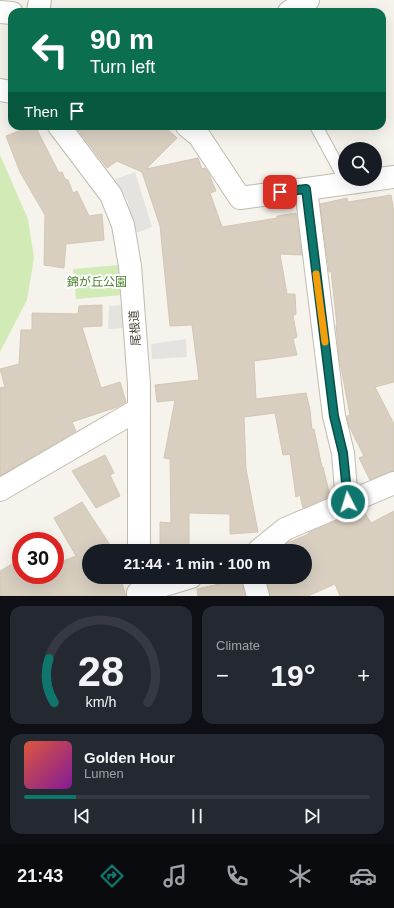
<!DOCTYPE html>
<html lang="en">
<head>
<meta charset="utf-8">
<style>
  :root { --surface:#171b24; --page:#242831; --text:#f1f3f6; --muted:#9ea1a6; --line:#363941; --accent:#0f766e }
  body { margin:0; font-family:Arial,"Noto Sans JP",sans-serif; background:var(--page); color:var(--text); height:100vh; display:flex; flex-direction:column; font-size:15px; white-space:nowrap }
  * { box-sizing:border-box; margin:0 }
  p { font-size:13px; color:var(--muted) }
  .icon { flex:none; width:22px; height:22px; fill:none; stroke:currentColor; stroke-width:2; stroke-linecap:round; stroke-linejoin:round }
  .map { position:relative; height:596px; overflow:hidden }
  .side { display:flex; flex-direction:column; gap:10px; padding:10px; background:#0d0f14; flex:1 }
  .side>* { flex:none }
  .top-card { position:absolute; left:8px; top:8px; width:378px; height:122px; border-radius:12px; box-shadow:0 4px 16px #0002; background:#0b6e4f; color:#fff; overflow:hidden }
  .fabs { position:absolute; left:338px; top:142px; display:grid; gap:8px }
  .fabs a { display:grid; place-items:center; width:44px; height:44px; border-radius:50%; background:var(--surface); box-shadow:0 4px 16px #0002; font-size:20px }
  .speed { position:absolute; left:12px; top:532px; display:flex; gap:8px; font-size:20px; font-weight:700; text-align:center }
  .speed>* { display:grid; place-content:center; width:52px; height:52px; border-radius:50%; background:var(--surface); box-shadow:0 4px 16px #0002; line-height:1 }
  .speed .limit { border:6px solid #d22; background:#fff; color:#111 }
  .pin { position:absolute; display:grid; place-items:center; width:34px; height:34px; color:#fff; margin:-17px; border-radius:8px; box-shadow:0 2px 6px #0006 }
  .me { position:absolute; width:44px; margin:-22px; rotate:355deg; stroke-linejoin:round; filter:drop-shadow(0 0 3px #0008) }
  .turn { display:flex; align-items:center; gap:14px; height:84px; padding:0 16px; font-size:18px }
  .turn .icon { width:52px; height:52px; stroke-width:2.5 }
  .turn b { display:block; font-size:28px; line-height:34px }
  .then { display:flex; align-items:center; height:38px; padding:0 16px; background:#0003; gap:8px; font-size:15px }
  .big { font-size:30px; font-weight:600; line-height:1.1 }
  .side .tile { flex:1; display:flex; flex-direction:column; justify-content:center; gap:6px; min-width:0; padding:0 14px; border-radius:12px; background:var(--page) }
  .side .dial { align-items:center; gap:0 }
  .dial svg { height:104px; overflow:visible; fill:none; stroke:var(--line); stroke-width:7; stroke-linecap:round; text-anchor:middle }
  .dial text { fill:var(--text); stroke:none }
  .song { display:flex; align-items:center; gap:12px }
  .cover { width:48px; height:48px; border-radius:6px; background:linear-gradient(135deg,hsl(10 70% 55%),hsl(290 70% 35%)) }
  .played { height:4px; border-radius:2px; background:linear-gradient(90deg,var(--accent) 15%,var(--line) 15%) }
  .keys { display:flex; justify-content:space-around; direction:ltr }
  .heat { display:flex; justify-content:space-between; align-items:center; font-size:22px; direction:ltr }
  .side .tiles { flex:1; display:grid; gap:10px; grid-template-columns:1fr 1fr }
  .tile:last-child { grid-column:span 2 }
  .trip { position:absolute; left:82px; top:544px; width:230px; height:40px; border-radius:20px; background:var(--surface); box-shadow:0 4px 16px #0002; font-weight:600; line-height:40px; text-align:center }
  .menu { display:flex; height:64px; justify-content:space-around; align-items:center; background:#090b0e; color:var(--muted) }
  .menu .icon { width:28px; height:28px }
  .menu .current { color:var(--accent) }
  .menu b { font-size:18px; color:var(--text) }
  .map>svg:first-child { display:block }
</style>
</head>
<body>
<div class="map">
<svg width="394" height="596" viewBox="0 0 394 596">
  <rect width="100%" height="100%" fill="#f6f3ec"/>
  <g fill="#d2eab5">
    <polygon points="0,155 28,219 34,258 27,300 0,352"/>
    <polygon points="118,265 122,295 76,299 73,269"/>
  </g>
  <g fill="#e5e3e0">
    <polygon points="135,172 152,227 134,234 128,201 115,179"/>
    <polygon points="124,305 126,328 108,329 109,306"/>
    <polygon points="186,339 187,357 152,359 151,344"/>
  </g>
  <g fill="#d8cfc1" stroke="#d3c7b4">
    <polygon points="32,126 35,126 59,173 62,172 65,179 68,180 73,193 77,191 89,216 102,214 104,240 66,244 64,268 44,265 45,215 20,172 6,136"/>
    <polygon points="75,126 164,126 177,138 146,169 198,158 202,169 205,168 209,174 216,191 210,193 222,227 277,218 277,216 296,213 302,255 280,254 287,294 295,294 296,314 293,316 297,337 293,339 297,355 254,361 256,399 306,393 310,410 312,430 314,429 322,467 323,467 330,496 303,508 300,495 296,497 290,454 283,455 275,413 244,417 246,469 258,532 230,534 230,514 189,513 189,551 160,551 160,522 171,523 170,459 164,458 175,400 157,402 155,385 199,380 192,325 170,326 160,226 142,172 117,161 107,168"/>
    <polygon points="391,195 394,212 394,382 375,387 394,424 394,471 370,480 359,458 364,456 349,426 347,416 350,415 339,357 336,325 337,325 331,271 329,272 320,204 347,198 348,202"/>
    <polygon points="102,305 102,326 82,327 101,388 120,382 126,402 117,407 72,422 76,431 0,476 0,388 5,387 0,369 19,364 21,330 32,330 32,313 78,314 78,315 79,306"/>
    <polygon points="105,455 114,473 110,475 120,496 96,508 72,471"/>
    <polygon points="82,502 110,545 112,551 89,551 89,577 120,577 126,596 0,596 0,571 21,559 21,577 26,575 55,575 55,564 76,556 54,518"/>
    <polygon points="363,510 371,523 394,511 394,596 340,596 335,584 308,596 270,596 266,577 305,577 305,551 278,551 287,543 309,534 308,533"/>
    <polygon points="241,579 245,596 198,596 197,589"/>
  </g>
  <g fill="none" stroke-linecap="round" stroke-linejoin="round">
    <defs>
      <polyline id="service" points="316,126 347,183"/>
      <g id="minor">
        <polyline points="0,12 12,13"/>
        <polyline points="38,12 40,0"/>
        <polyline points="289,12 308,0"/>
        <polyline points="0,90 12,92"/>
        <polyline points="59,126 111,195 123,225 130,266 139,384 139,551"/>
        <polyline points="187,126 199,136 240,198 394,177"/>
        <polyline points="306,189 334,416 343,453 347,502"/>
        <polyline points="0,490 139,409"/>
        <polyline points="258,551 285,529 394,483"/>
        <polyline points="253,577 258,596"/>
        <polyline points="138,593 191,577"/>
      </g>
    </defs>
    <use href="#service" stroke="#c2bbae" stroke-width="14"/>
    <use href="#minor" stroke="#c2bbae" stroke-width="24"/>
    <use href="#service" stroke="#fff" stroke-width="12"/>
    <use href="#minor" stroke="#fff" stroke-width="22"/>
  </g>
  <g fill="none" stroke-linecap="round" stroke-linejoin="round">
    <defs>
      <polyline id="route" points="280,192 306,189 334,416 343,453 348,502"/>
    </defs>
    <use href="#route" stroke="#0a4d48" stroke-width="10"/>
    <use href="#route" stroke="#0f766e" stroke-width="7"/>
    <polyline stroke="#f59e0b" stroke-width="7" points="316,274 325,342"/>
  </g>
  <g text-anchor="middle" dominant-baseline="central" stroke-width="4" stroke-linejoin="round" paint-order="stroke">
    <g font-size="12" fill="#4a7f2a" stroke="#fff">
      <text x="97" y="282">錦が丘公園</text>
    </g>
    <g font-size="12" fill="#4b4439" stroke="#fff">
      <text transform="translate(135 328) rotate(-94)">尾根道</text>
    </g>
  </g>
</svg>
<div class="fabs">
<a><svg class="icon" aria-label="search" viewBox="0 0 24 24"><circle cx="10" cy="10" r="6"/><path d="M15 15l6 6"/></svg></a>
</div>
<div class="speed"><div class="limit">30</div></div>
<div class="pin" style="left:280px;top:192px;background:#d93025"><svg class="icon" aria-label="arrive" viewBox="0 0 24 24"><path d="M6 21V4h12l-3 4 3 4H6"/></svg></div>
<svg class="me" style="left:348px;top:502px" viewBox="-20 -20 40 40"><circle r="17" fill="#0f766e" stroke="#fff" stroke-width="3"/><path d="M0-11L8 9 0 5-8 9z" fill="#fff"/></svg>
<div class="trip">21:44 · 1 min · 100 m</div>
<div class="top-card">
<div class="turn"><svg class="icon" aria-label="left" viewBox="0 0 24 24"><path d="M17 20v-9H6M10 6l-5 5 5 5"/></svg><div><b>90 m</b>Turn left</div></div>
<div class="then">Then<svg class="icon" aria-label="arrive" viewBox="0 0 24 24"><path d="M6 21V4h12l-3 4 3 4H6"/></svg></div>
</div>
</div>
<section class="side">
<div class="tiles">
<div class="tile dial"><svg viewBox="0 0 100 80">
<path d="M14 69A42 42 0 1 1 86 69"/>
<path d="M14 69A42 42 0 0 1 10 35" stroke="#0f766e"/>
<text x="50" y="56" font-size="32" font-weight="700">28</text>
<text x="50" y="72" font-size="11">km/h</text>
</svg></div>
<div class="tile"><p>Climate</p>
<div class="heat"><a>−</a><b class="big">19°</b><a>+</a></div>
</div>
<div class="tile">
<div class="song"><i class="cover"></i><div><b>Golden Hour</b><p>Lumen</p></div></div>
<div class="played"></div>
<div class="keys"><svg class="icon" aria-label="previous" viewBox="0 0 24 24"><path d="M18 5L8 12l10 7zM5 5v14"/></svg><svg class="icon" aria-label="pause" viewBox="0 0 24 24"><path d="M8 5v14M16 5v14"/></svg><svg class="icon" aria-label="next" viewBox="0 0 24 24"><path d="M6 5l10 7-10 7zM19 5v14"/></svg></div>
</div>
</div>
</section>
<nav class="menu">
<b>21:43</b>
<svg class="icon current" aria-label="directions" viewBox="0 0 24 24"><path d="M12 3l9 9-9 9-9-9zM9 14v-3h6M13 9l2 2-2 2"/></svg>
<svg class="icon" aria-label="music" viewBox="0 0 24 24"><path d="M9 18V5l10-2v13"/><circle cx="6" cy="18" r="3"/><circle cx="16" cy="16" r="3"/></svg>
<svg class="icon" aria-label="phone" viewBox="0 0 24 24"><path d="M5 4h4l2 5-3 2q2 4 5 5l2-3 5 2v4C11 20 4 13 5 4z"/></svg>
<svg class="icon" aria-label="climate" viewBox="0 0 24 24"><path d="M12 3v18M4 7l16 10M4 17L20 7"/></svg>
<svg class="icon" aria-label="car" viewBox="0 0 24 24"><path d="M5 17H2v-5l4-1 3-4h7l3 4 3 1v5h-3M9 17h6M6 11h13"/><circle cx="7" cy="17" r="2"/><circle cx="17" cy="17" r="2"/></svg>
</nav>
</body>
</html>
